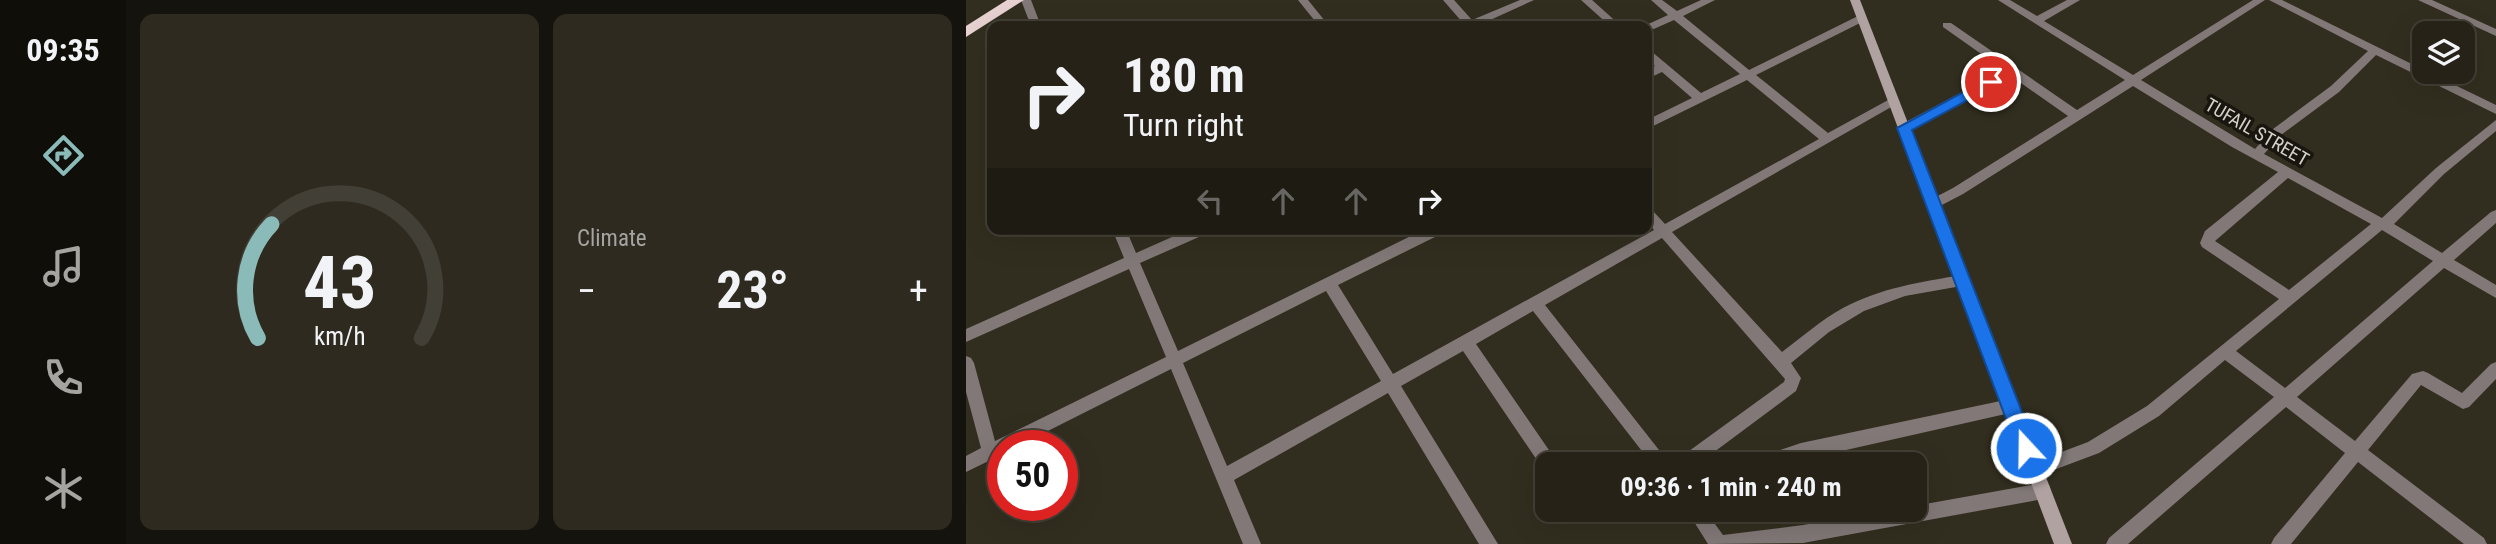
<!DOCTYPE html>
<html lang="en">
<head>
<meta charset="utf-8">
<style>
  :root { --surface:#262217; --page:#2e2a20; --text:#f1f3f6; --muted:#a4a4a1; --line:#423f36; --accent:#8bbbb9 }
  body { margin:0; font-family:"Roboto Condensed",sans-serif; background:var(--page); color:var(--text); height:100vh; display:flex; flex-direction:column; font-size:26px; white-space:nowrap }
  * { box-sizing:border-box; margin:0 }
  p { font-size:23px; color:var(--muted) }
  .icon { flex:none; width:38px; height:38px; fill:none; stroke:currentColor; stroke-width:2; stroke-linecap:round; stroke-linejoin:round }
  .map { position:relative; flex:1; overflow:hidden }
  .details { display:flex; flex-direction:column; gap:14px; padding:14px; background:#15130d; width:840px }
  .details>* { flex:none }
  .guide { position:absolute; left:21px; top:21px; width:665px; height:214px; border-radius:14px; box-shadow:0 7px 28px #0002,0 0 0 2px var(--line); background:#262217; color:var(--text); overflow:hidden }
  .tools { position:absolute; left:1446px; top:21px; display:grid; gap:14px }
  .tools a { display:grid; place-items:center; width:63px; height:63px; border-radius:14px; background:var(--surface); box-shadow:0 7px 28px #0002,0 0 0 2px var(--line); font-size:35px }
  .speed { position:absolute; left:21px; top:430px; display:flex; gap:14px; font-size:35px; font-weight:700; text-align:center }
  .speed>* { display:grid; place-content:center; width:91px; height:91px; border-radius:50%; background:var(--surface); box-shadow:0 7px 28px #0002,0 0 0 2px var(--line); line-height:1 }
  .speed .limit { border:10px solid #d22; background:#fff; color:#111 }
  .pin { position:absolute; display:grid; place-items:center; width:60px; height:60px; color:#fff; margin:-30px; border:4px solid #fff; border-radius:50%; box-shadow:0 2px 7px #0007 }
  .me { position:absolute; width:77px; margin:-38px; rotate:339deg; stroke-linejoin:round; filter:drop-shadow(0 0 5px #0008) }
  .turn { display:flex; align-items:center; gap:24px; height:147px; padding:0 21px; font-size:32px }
  .turn .icon { width:91px; height:91px; stroke-width:2.5 }
  .turn b { display:block; font-size:49px; line-height:60px }
  .lanes { display:flex; align-items:center; height:66px; padding:0 21px; background:#0003; justify-content:center; gap:35px; direction:ltr }
  .lanes .off { opacity:.35 }
  .big { font-size:52px; font-weight:700; line-height:1.1 }
  .details .card { flex:1; display:flex; flex-direction:column; justify-content:center; gap:10px; min-width:0; padding:0 24px; border-radius:14px; background:var(--page) }
  .details .dial { align-items:center; gap:0 }
  .dial svg { height:182px; overflow:visible; fill:none; stroke:var(--line); stroke-width:7; stroke-linecap:round; text-anchor:middle }
  .dial text { fill:var(--text); stroke:none }
  .heat { display:flex; justify-content:space-between; align-items:center; font-size:38px; direction:ltr }
  .details .tiles { flex:1; display:grid; gap:14px; grid-template-columns:repeat(2,1fr) }
  .trip { position:absolute; left:569px; top:452px; width:392px; height:70px; border-radius:14px; background:var(--surface); box-shadow:0 7px 28px #0002,0 0 0 2px var(--line); font-weight:700; line-height:70px; text-align:center }
  main { display:flex; flex:1; min-height:0 }
  .menu { display:flex; flex-direction:column; width:126px; justify-content:space-around; align-items:center; background:#0f0e09; color:var(--muted) }
  .menu .icon { width:49px; height:49px }
  .menu .active { color:var(--accent) }
  .menu b { font-size:32px; color:var(--text) }
  .map>svg:first-child { display:block }
</style>
</head>
<body>
<main>
<nav class="menu">
<b>09:35</b>
<svg class="icon active" aria-label="directions" viewBox="0 0 24 24"><path d="M12 3l9 9-9 9-9-9zM9 14v-3h6M13 9l2 2-2 2"/></svg>
<svg class="icon" aria-label="music" viewBox="0 0 24 24"><path d="M9 18V5l10-2v13"/><circle cx="6" cy="18" r="3"/><circle cx="16" cy="16" r="3"/></svg>
<svg class="icon" aria-label="phone" viewBox="0 0 24 24"><path d="M5 4h4l2 5-3 2q2 4 5 5l2-3 5 2v4C11 20 4 13 5 4z"/></svg>
<svg class="icon" aria-label="climate" viewBox="0 0 24 24"><path d="M12 3v18M4 7l16 10M4 17L20 7"/></svg>
</nav>
<section class="details">
<div class="tiles">
<div class="card dial"><svg viewBox="0 0 100 80">
<path d="M14 69A42 42 0 1 1 86 69"/>
<path d="M14 69A42 42 0 0 1 20 19" stroke="#8bbbb9"/>
<text x="50" y="56" font-size="32" font-weight="700">43</text>
<text x="50" y="72" font-size="11">km/h</text>
</svg></div>
<div class="card"><p>Climate</p>
<div class="heat"><a>−</a><b class="big">23°</b><a>+</a></div>
</div>
</div>
</section>
<div class="map">
<svg width="1530" height="544" viewBox="0 0 1530 544">
  <rect width="100%" height="100%" fill="#322e1f"/>
  <g fill="none" stroke-linecap="round" stroke-linejoin="round">
    <g fill="#827878" fill-rule="evenodd">
      <polygon points="55,0 65,0 75,26 65,26"/>
      <polygon points="332,0 342,0 363,26 353,26"/>
      <polygon points="477,0 488,0 506,20 554,0 568,0 511,26 495,26 497,23"/>
      <polygon points="615,0 626,0 655,26 644,26"/>
      <path d="M685 0H696L711 11 735 0H749L717 16 783 70 892 16H900V20L790 75 862 133 924 99 928 98 934 102 706 232 816 352C836 337 855 320 877 308 914 288 955 282 996 275L1001 277 1003 281 1001 285 939 296 898 311 863 332 825 363 835 378 830 391 732 464H710L712 459 818 382 819 379 696 238 579 305 704 464H686L567 311 510 344 587 456 588 464H581V469L575 466 497 351 435 386 532 544H513L422 393 268 480 295 544H277L205 369 52 446H37V454L0 472V456L15 448 0 392V356L5 358 8 363 29 441 200 357 163 269 0 342V329L158 258 146 229H160L170 253 224 229H244L242 233 174 263 212 351 459 229H479L477 233 372 285 427 374 688 230 681 221V208L686 210 699 224 853 139 781 80 681 129V120L726 98 696 72 681 79V71L689 66 681 59V50L685 51 735 93 774 74 708 20 681 32V26H678L702 15ZM360 291 415 381 261 466 217 363Z"/>
      <path d="M1032 0H1044L1071 16 1101 0H1114L1078 21 1167 75 1287 0H1299L1175 80 1289 149 1307 129 1365 86 1402 51 1303 0H1316L1458 70V72H1462L1530 105V114L1410 55 1373 92 1315 135 1298 154 1416 218 1470 168 1530 120V131L1478 174 1428 224 1476 253 1525 212 1530 210V223L1488 260 1530 285V298L1478 268 1331 397 1389 441 1446 374 1457 371 1462 373 1496 393 1525 364 1530 362V379L1503 407 1497 409 1455 385 1402 450 1518 538 1521 544H1498L1392 462 1325 544H1305L1308 538 1379 453 1320 407 1162 544H1140L1143 538 1308 397 1259 360 1193 416 1133 453 1069 477 1063 474 1061 469 1063 464 1122 442 1181 406 1313 299 1236 247 1234 243 1239 231 1312 172 1266 147 1167 86 997 194 972 207H962L960 204 962 201 987 188 1102 116 1045 76 942 131H934L932 128 934 125 1038 70 977 27V23H985L1111 110 1159 80ZM1322 178 1405 224 1323 290 1249 241ZM1416 230 1467 261 1319 388 1270 351Z"/>
      <polygon points="1452,0 1466,0 1530,29 1530,36"/>
      <polygon points="1044,399 1050,401 1052,406 1050,411 1044,413 818,464 785,464 787,459 835,443"/>
      <polygon points="1077,483 1083,485 1085,491 1083,497 1077,499 837,543 742,544 720,509 738,509 757,535 837,525 928,509 948,509 948,506"/>
    </g>
    <polygon fill="#b1a2a2" fill-rule="evenodd" points="884,0 894,0 1106,544 1088,544"/>
    <polygon fill="#e7d1d1" fill-rule="evenodd" points="41,0 58,0 0,37 0,26"/>
  </g>
  <polygon fill="#1a73e8" stroke="#114b97" stroke-width="2" points="1025,77 1030,79 1030,85 946,130 1070,448 1067,454 1060,457 1054,454 1051,448 931,128"/>
  <g text-anchor="middle" dominant-baseline="central" stroke-width="7" stroke-linejoin="round" paint-order="stroke">
    <g font-size="19" fill="#d5d2c9" stroke="#18160f">
      <text transform="translate(1291 132) rotate(30)">TUFAIL STREET</text>
    </g>
  </g>
</svg>
<div class="tools">
<a><svg class="icon" aria-label="layers" viewBox="0 0 24 24"><path d="M12 4l9 5-9 5-9-5zM3 14l9 5 9-5"/></svg></a>
</div>
<div class="speed"><div class="limit">50</div></div>
<div class="pin" style="left:1025px;top:82px;background:#d93025"><svg class="icon" aria-label="arrive" viewBox="0 0 24 24"><path d="M6 21V4h12l-3 4 3 4H6"/></svg></div>
<svg class="me" style="left:1060px;top:448px" viewBox="-20 -20 40 40"><circle r="17" fill="#1a73e8" stroke="#fff" stroke-width="3"/><path d="M0-11L8 9 0 5-8 9z" fill="#fff"/></svg>
<div class="trip">09:36 · 1 min · 240 m</div>
<div class="guide">
<div class="turn"><svg class="icon" aria-label="right" viewBox="0 0 24 24"><path d="M7 20v-9h11M14 6l5 5-5 5"/></svg><div><b>180 m</b>Turn right</div></div>
<div class="lanes"><svg class="icon off" aria-label="left" viewBox="0 0 24 24"><path d="M17 20v-9H6M10 6l-5 5 5 5"/></svg><svg class="icon off" aria-label="ahead" viewBox="0 0 24 24"><path d="M12 20V5M6 11l6-6 6 6"/></svg><svg class="icon off" aria-label="ahead" viewBox="0 0 24 24"><path d="M12 20V5M6 11l6-6 6 6"/></svg><svg class="icon" aria-label="right" viewBox="0 0 24 24"><path d="M7 20v-9h11M14 6l5 5-5 5"/></svg></div>
</div>
</div>
</main>
</body>
</html>
